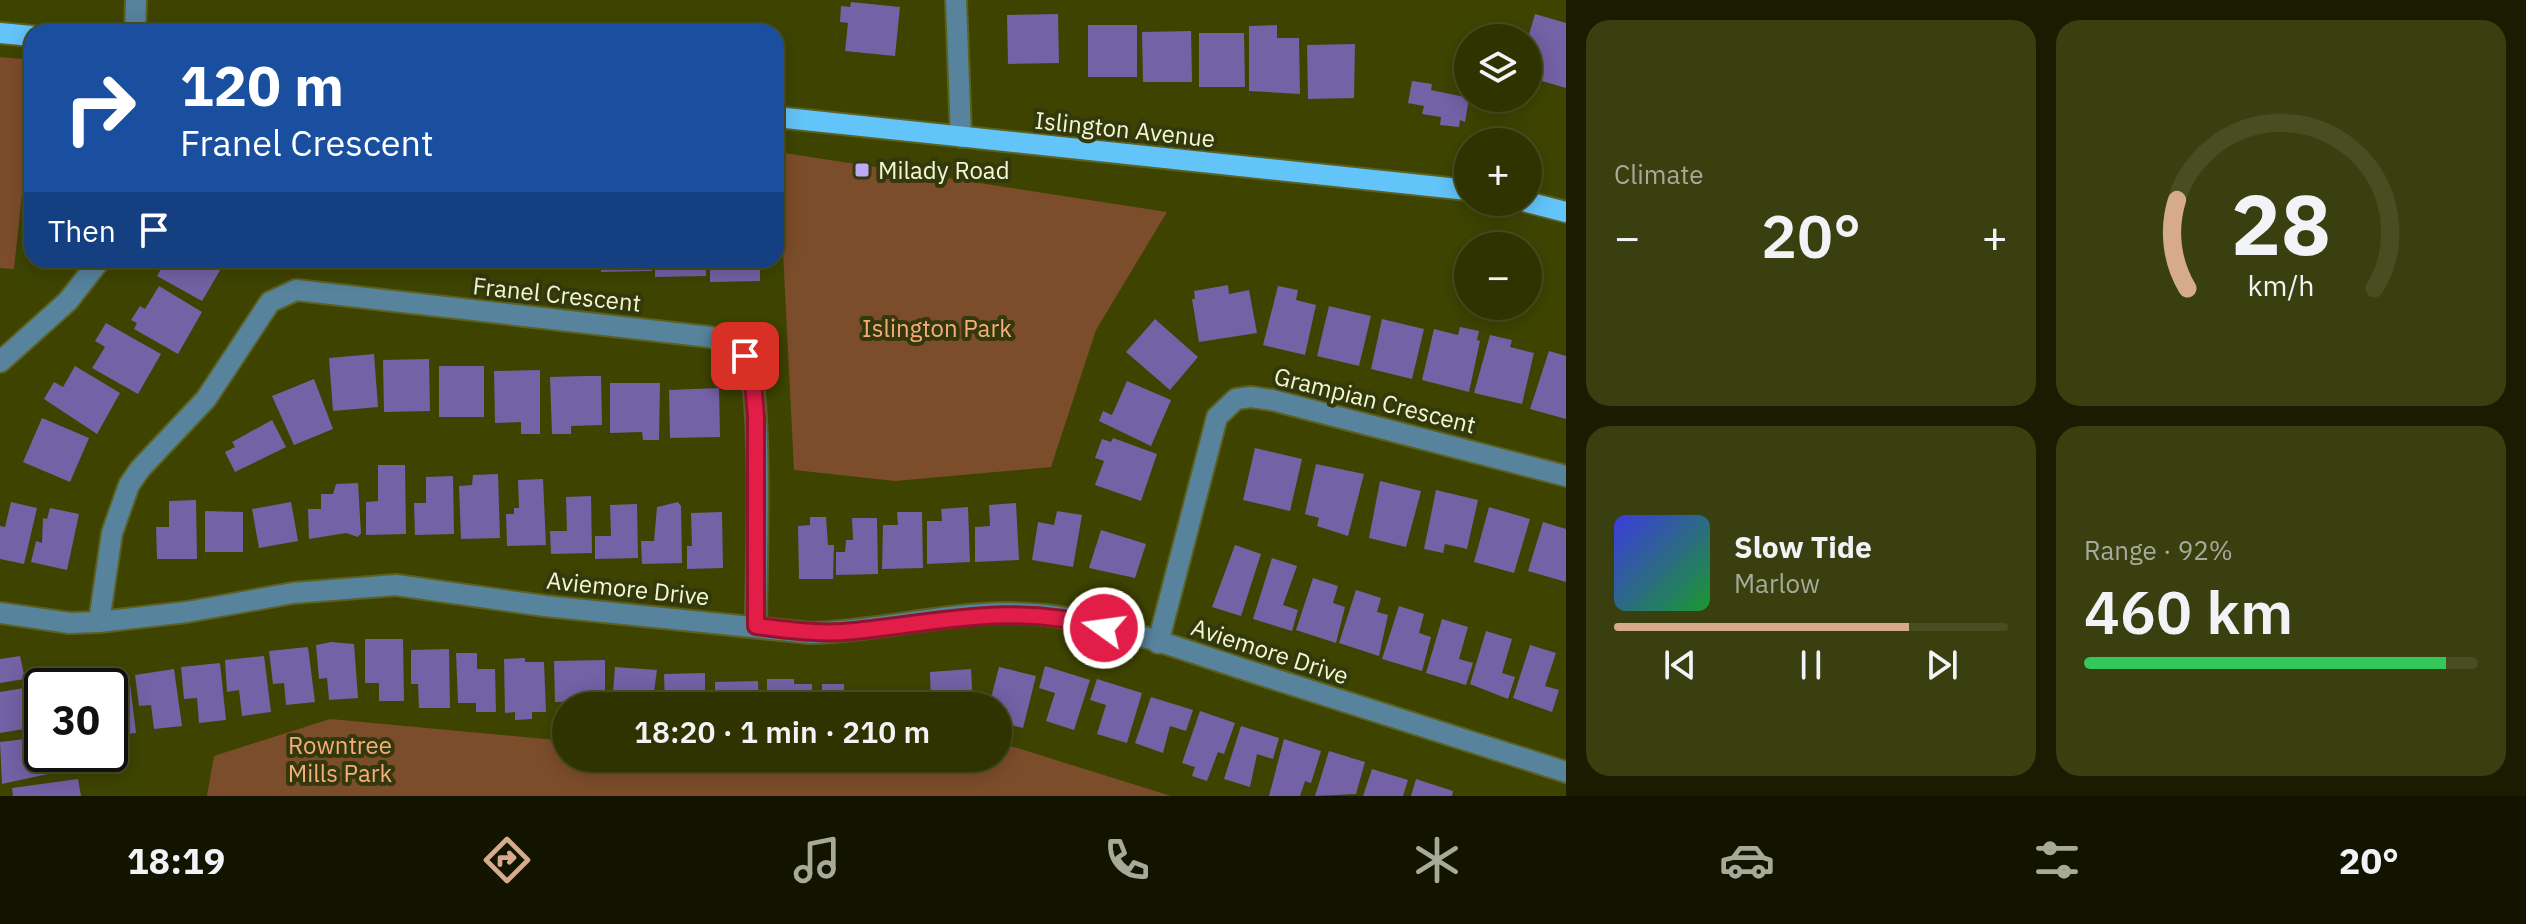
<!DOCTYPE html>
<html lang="en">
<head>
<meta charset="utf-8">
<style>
  :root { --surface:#2e3300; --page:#3a3f0f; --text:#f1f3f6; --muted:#a7aa99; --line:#494e22; --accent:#d6ab8b }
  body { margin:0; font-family:"IBM Plex Sans",sans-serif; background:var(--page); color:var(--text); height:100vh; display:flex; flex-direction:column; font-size:30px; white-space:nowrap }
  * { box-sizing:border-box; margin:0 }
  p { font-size:26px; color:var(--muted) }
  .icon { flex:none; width:44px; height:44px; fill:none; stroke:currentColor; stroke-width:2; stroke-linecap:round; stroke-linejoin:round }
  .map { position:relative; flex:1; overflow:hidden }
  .panel { display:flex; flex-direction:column; gap:20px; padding:20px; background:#191c00; width:960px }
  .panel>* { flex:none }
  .banner { position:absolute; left:24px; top:24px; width:760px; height:244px; border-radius:24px; box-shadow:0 4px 20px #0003,0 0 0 2px var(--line); background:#1a4fa0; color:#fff; overflow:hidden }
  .buttons { position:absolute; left:1454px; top:24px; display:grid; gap:16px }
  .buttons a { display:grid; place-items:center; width:88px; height:88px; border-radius:50%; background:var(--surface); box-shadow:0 4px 20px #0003,0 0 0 2px var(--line); font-size:40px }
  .speed { position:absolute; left:24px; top:668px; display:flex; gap:16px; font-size:40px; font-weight:700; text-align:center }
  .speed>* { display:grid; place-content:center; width:104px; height:104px; border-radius:50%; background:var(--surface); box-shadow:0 4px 20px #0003,0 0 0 2px var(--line); line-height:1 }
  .speed .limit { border:4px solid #111; border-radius:12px; background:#fff; color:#111 }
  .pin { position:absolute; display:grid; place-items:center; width:68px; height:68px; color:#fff; margin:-34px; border-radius:16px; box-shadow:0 4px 12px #0006 }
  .me { position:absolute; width:88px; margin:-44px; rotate:284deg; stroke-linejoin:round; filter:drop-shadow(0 0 6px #0008) }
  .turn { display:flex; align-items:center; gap:28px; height:168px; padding:0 24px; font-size:36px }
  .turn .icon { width:104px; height:104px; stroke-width:2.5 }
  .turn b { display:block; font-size:56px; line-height:68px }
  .then { display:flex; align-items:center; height:76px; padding:0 24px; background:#0003; gap:16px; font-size:30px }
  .big { font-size:60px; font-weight:600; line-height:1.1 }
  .panel .card { flex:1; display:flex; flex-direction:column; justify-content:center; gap:12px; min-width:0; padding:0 28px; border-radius:24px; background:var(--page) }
  .panel .dial { align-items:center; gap:0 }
  .dial svg { height:208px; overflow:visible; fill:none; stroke:var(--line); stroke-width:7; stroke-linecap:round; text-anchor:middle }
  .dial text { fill:var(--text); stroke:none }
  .song { display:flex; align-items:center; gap:24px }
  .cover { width:96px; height:96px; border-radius:12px; background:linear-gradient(135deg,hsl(240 70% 55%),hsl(130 70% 35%)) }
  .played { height:8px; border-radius:4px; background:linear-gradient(90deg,var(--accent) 75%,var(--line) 75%) }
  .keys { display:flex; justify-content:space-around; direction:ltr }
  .heat { display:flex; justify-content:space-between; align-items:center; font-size:44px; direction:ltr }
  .charge { height:12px; border-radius:6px; background:linear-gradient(90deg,#34c759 92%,var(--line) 0) }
  .panel .tiles { flex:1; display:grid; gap:20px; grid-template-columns:repeat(2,1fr) }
  .trip { position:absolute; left:552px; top:692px; width:460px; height:80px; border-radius:40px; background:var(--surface); box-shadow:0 4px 20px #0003,0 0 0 2px var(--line); font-weight:600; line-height:80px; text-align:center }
  .tab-bar { display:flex; height:128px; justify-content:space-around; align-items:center; background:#121400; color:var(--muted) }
  .tab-bar .icon { width:56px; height:56px }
  .tab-bar .on { color:var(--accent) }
  .tab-bar b { font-size:36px; color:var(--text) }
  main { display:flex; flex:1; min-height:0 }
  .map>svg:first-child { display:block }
</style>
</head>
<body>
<main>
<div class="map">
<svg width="1566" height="796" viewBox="0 0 1566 796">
  <rect width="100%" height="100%" fill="#3e4400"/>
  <g fill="#7c4d2a">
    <polygon points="0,57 32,60 32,100 14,269 0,268"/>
    <polygon points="778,152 1167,212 1096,330 1051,467 895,481 794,470"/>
    <polygon points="330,719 566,741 566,758 740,758 774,761 801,758 998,758 998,742 1171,796 207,796 214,756"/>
  </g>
  <g fill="#7461a6">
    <polygon points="851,2 900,7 895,56 845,51 848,23 840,22 841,6 850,7"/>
    <polygon points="1058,14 1059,63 1008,64 1007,15"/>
    <polygon points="1535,14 1566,23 1566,88 1528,77 1528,38"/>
    <rect x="1088" y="25" width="49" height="52"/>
    <polygon points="1277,25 1277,38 1299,38 1300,94 1249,91 1249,26"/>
    <polygon points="1191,31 1192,82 1143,82 1142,32"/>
    <polygon points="1199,33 1244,33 1245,87 1199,87"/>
    <polygon points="1355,44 1354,98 1308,99 1307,45"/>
    <polygon points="1412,81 1432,84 1431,90 1469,98 1465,122 1460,120 1459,127 1440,125 1441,117 1422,114 1424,106 1408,103"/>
    <polygon points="166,260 221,260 225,262 202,301 157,276"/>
    <polygon points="546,260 596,260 596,265 546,267"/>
    <polygon points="600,260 651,260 652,271 601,272"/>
    <polygon points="655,260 706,260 706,276 655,277"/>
    <polygon points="710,260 760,260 760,281 710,282"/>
    <polygon points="1228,285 1229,294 1249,290 1257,333 1199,342 1192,299 1195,299 1194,291"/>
    <polygon points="159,286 202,312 178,354 134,329 137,323 131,320 140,306 145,309"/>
    <polygon points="1278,286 1298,290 1296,300 1316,305 1305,355 1263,345"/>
    <polygon points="1329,306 1371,316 1359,366 1317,356"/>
    <polygon points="1155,319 1198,357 1170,390 1126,352"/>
    <polygon points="1382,319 1424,329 1412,379 1371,369"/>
    <polygon points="106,323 161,354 138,394 92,368 105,347 95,341"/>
    <polygon points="1460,327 1479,331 1477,340 1480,341 1469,392 1422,380 1434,329 1458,335"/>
    <polygon points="1490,335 1512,340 1510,347 1534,353 1522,404 1474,393"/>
    <polygon points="1549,351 1566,356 1566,419 1530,409"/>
    <polygon points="374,354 378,407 333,411 329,358"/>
    <polygon points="429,359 430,411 384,412 383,360"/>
    <polygon points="75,366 120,393 97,434 44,399 54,382 63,387"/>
    <rect x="439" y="366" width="45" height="51"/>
    <polygon points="540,370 540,434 521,434 521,422 495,423 494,371"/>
    <polygon points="587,376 601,376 602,425 571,426 571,434 552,434 550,377"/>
    <polygon points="314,379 333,429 294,445 272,396"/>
    <polygon points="1127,381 1171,400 1151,446 1099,421 1103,411 1112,415"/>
    <polygon points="610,383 660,383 659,440 643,440 642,432 610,433"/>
    <polygon points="719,388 720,437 670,438 669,390"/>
    <polygon points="42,418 89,438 70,482 23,462"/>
    <polygon points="272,420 286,447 235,472 225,452 235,447 232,442"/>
    <polygon points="1113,438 1157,454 1141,501 1095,485 1104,461 1095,458 1102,439 1111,442"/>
    <polygon points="1255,448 1302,459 1290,511 1243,500"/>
    <polygon points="1316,464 1364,474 1348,536 1317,526 1319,518 1305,514"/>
    <polygon points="378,465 405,465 406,534 366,535 366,502 378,501"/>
    <polygon points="498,474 500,538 461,539 459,486 472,485 473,475"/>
    <polygon points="453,476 454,534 415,535 414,503 426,503 426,477"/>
    <polygon points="543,479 546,545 507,546 506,514 514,514 514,508 519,508 518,480"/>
    <polygon points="1380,481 1421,491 1406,547 1369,538"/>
    <polygon points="358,483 361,533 358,537 346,533 309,539 308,509 321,509 321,494 333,494 336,484"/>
    <polygon points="1436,490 1478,500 1467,549 1445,544 1443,553 1424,549"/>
    <polygon points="591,496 592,553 551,554 550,531 567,531 566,497"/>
    <polygon points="196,500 197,559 157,559 156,527 169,527 169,501"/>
    <polygon points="11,502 37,508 24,564 0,559 0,526 5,527"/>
    <polygon points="291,502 298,541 259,548 252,509"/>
    <polygon points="678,502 681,506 682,563 642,564 641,541 654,541 657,507"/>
    <polygon points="1016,503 1019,560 975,562 975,527 990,526 989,505"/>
    <polygon points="637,504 638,558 595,559 595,536 611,536 610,505"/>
    <polygon points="968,507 970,562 927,564 927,521 942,521 941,509"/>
    <polygon points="1489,507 1530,519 1514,573 1474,562"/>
    <polygon points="50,508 79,514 67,570 31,562 36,541 42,543 43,518 47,519"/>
    <polygon points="205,511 243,512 243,552 205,552"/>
    <polygon points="1057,511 1082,515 1073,567 1032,560 1038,522 1054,525"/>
    <polygon points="722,512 723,568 687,569 687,546 692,546 691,513"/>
    <polygon points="897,512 922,512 923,568 882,569 883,525 898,525"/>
    <polygon points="810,517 826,517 828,545 834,545 833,579 799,579 798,526 810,525"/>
    <polygon points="852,518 877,518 878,574 836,575 836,552 845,552 846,540 853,540"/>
    <polygon points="1543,522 1566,529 1566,582 1528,571"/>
    <polygon points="1101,530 1146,544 1135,578 1089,568"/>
    <polygon points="1235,545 1261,554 1241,616 1212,607"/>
    <polygon points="1272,558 1297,566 1283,605 1298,610 1292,631 1253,619"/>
    <polygon points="1313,578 1338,586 1333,603 1345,607 1336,643 1296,630"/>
    <polygon points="1356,590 1381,598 1377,612 1388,615 1379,656 1339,643"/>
    <polygon points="1399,606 1424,614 1419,633 1431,637 1422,671 1382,659"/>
    <polygon points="1442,619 1468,627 1459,659 1473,663 1466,685 1426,673"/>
    <polygon points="1486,631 1512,639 1502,673 1515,677 1508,699 1470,684"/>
    <polygon points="365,639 403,639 404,701 379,701 379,683 365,683"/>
    <polygon points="331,642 354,644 358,698 329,700 327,678 319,679 316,645"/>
    <polygon points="1530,645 1556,653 1545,686 1559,690 1552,712 1513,698"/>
    <polygon points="308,647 315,702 286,705 284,683 273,684 269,651"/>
    <polygon points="449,649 450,708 419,708 418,684 411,684 411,650"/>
    <polygon points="456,653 477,653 477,669 495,669 496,712 476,712 476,703 458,703"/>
    <polygon points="20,656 25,679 0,683 0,659"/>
    <polygon points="264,656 271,712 242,716 239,690 227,692 225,660"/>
    <polygon points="525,658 525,662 544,662 546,712 532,712 532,719 515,720 515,712 505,713 504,659"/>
    <polygon points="605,660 605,692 591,692 591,701 555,702 554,661"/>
    <polygon points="220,663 226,720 199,723 197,698 184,699 181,667"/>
    <polygon points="1045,666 1090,680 1074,730 1046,721 1055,693 1039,688"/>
    <polygon points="615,667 657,670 652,706 612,706"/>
    <polygon points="999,667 1036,676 1023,728 998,722 999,700 991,698"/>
    <polygon points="174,669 182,726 154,729 151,705 139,706 135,675"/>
    <polygon points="971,669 973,706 931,706 930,672"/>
    <polygon points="705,673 705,706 665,706 664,674"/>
    <polygon points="129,675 136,733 110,736 110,686 91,686 90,679"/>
    <polygon points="767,679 794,679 794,684 812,684 813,706 767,706"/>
    <polygon points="1097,679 1142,693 1127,743 1097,734 1106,705 1090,700"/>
    <polygon points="758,681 759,706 715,706 715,682"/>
    <polygon points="822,684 844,684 844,693 872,695 872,706 822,706"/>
    <polygon points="42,685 42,726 0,733 0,692"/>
    <polygon points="1151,697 1193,710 1186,731 1170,726 1163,753 1135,743"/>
    <polygon points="1200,711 1235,723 1224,754 1218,752 1207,781 1192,776 1195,767 1182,763"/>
    <polygon points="1241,726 1279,738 1273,759 1257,754 1250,787 1224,779"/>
    <polygon points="42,737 42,754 49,754 50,758 64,756 66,770 2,784 0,742"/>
    <polygon points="1284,739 1321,751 1311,783 1305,781 1300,796 1269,796"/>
    <polygon points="1329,751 1365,762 1356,794 1315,796"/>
    <polygon points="1372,769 1408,780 1403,796 1363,796"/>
    <polygon points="78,779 81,796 13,796 12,788"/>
    <polygon points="1416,779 1453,791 1452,796 1411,796"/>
  </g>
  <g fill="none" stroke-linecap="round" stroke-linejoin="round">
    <defs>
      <g id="minor">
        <polyline points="956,0 961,137"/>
        <polyline points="135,32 136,0"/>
        <polyline points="0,362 68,301 100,260"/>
        <path d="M0 613 70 623 99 622 187 612 293 593 396 585 545 606 810 633C889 631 966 606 1045 615 1114 623 1183 650 1249 671 1354 705 1460 738 1566 772"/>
        <path d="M99 622 112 533 129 485 140 469 206 399 270 302 296 290 710 337C724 342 737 345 746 358 764 386 756 581 756 626"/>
        <polyline points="1158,643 1217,417 1236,399 1251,397 1272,400 1566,476"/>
      </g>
      <g id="major">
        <polyline points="0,33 32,36"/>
        <polyline points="776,117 1468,190"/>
        <polyline points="1527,202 1566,212"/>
      </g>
    </defs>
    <use href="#minor" stroke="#5b6121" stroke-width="24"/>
    <use href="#major" stroke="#5b6121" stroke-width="24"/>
    <use href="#minor" stroke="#57839d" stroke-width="20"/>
    <use href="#major" stroke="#63c4fa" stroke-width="20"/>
  </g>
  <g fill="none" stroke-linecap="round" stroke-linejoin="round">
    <defs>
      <path id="route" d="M745 356 752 370 756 417V626C789 630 822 635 854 631 943 622 1015 602 1104 628"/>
    </defs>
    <use href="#route" stroke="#92132f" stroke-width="20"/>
    <use href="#route" stroke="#e11d48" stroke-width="14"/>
  </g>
  <rect fill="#bda9f5" stroke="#34390d" stroke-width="3" x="854" y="162" width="16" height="16" rx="4"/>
  <g text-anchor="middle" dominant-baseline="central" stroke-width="8" stroke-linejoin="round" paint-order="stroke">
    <g font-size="24" fill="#f2f9d1" stroke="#34390d">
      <text transform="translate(1125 129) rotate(6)">Islington Avenue</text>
      <text transform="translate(557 294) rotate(6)">Franel Crescent</text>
      <text transform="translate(1375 400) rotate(14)">Grampian Crescent</text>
      <text transform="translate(628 588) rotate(6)">Aviemore Drive</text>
      <text transform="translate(1270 651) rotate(18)">Aviemore Drive</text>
    </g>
    <g font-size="24" fill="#f2f9d1" stroke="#34390d" text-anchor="start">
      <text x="878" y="170">Milady Road</text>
    </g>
    <g font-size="24" fill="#f7ad79" stroke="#34390d">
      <text x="937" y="328">Islington Park</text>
      <text x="340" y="745">Rowntree<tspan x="340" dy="28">Mills Park</tspan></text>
    </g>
  </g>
</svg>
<div class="buttons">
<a><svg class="icon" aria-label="layers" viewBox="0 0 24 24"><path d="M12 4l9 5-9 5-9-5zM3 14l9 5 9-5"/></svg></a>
<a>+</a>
<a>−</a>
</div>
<div class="speed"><div class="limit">30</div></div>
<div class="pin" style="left:745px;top:356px;background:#d93025"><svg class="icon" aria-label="arrive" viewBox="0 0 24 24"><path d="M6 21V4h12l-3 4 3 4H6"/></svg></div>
<svg class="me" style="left:1104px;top:628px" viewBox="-20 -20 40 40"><circle r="17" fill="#e11d48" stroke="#fff" stroke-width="3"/><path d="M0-11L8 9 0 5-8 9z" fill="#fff"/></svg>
<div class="trip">18:20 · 1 min · 210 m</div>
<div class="banner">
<div class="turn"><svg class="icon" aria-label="right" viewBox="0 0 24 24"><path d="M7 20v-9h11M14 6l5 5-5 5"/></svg><div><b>120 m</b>Franel Crescent</div></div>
<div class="then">Then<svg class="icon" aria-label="arrive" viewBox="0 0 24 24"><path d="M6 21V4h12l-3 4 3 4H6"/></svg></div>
</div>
</div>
<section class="panel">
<div class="tiles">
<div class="card"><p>Climate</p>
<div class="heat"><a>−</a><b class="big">20°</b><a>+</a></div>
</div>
<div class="card dial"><svg viewBox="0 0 100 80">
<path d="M14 69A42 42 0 1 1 86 69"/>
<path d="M14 69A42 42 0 0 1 10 35" stroke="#d6ab8b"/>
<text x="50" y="56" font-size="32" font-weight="700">28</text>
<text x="50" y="72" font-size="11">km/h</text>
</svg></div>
<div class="card">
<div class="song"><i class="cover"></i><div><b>Slow Tide</b><p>Marlow</p></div></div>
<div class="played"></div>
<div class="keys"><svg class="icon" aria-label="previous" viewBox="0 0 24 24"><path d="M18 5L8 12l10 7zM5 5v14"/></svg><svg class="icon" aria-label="pause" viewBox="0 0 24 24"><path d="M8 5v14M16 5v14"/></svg><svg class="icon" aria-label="next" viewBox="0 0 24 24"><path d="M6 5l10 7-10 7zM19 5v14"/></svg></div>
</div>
<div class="card"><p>Range · 92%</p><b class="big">460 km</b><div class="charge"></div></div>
</div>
</section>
</main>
<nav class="tab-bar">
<b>18:19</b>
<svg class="icon on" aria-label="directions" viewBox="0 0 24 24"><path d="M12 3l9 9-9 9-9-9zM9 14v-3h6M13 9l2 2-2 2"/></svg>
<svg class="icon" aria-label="music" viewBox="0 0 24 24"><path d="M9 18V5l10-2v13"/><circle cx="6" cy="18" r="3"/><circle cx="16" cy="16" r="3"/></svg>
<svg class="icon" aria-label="phone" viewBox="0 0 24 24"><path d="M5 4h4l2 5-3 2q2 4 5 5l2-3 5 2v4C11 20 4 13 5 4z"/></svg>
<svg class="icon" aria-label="climate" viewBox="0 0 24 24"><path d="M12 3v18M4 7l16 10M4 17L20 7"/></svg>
<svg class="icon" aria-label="car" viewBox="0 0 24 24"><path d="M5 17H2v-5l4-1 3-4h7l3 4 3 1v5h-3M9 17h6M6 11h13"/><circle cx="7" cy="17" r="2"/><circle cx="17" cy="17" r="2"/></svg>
<svg class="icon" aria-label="filters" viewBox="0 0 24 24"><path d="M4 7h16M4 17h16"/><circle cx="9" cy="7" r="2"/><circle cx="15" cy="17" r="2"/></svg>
<b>20°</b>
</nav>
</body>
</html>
